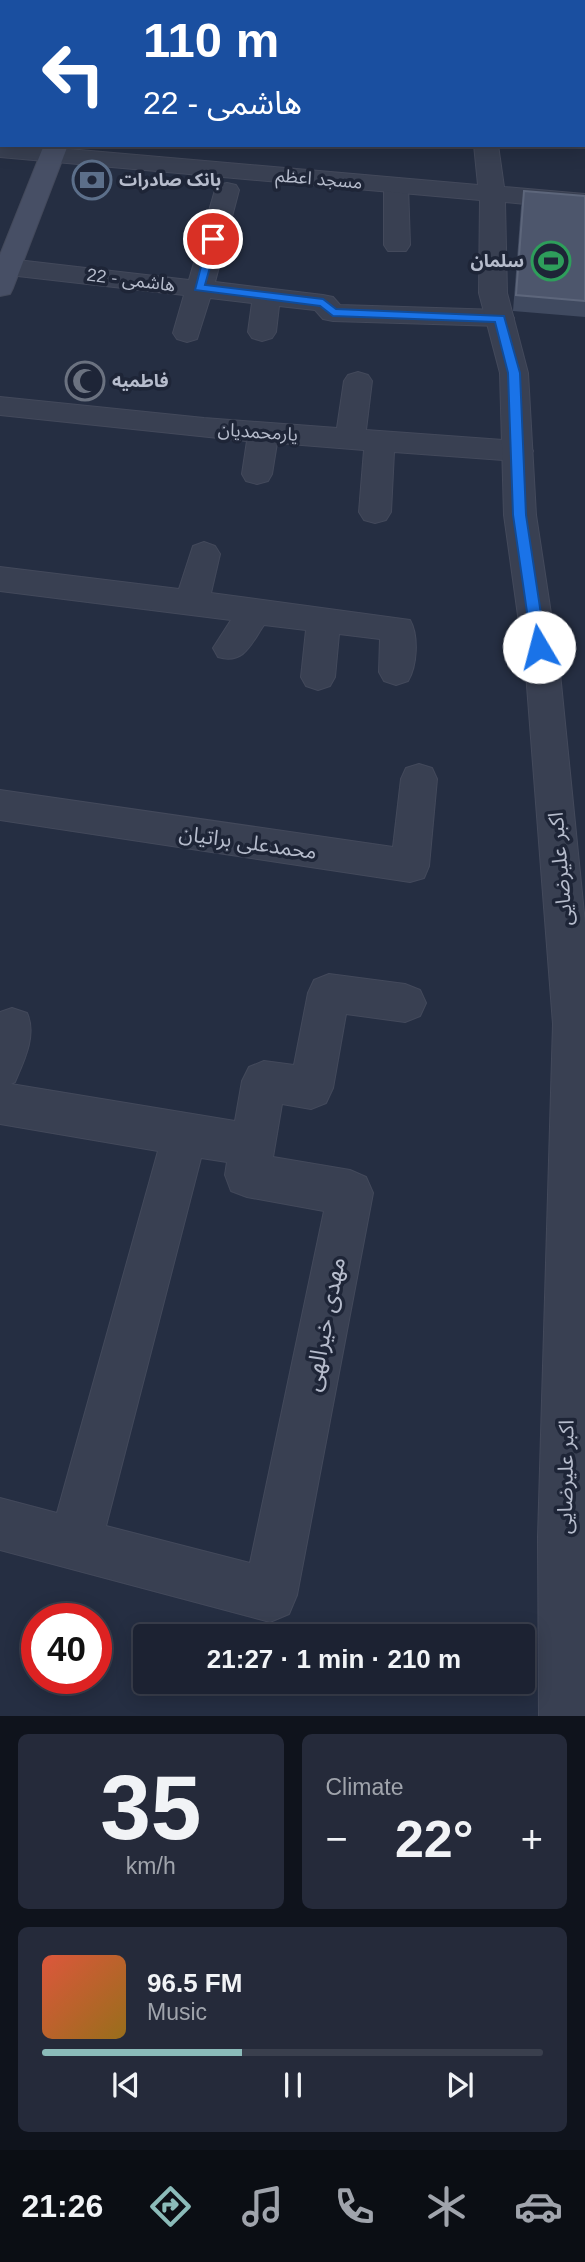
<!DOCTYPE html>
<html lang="en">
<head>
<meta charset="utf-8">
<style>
  :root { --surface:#1c2232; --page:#252a3a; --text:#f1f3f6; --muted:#a0a4ac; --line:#3a3f4d; --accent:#8bbbb9 }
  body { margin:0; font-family:Arial,"Noto Sans Arabic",sans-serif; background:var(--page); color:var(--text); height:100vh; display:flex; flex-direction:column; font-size:26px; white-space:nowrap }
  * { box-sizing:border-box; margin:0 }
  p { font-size:23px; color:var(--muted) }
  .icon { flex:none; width:38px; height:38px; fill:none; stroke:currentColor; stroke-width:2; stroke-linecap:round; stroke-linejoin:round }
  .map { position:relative; height:1716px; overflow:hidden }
  .panel { display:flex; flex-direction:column; gap:18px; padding:18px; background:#0f131c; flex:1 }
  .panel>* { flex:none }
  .banner { position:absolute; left:0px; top:0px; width:586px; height:147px; box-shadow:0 4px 18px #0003,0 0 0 2px var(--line); background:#1a4fa0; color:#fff; overflow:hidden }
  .speed { position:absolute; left:21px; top:1603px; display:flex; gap:14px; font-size:35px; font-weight:700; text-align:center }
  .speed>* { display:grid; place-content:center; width:91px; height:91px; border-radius:50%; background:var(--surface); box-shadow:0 4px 18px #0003,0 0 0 2px var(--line); line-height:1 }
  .speed .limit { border:10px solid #d22; background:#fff; color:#111 }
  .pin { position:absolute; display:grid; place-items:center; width:60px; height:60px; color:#fff; margin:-30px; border:4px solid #fff; border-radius:50%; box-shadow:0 2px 7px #0007 }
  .me { position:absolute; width:77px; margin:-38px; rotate:352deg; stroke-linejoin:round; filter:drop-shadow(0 0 5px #0008) }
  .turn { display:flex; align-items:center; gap:24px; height:147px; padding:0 28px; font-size:32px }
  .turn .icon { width:91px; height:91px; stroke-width:2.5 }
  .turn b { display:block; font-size:49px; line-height:60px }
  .big { font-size:52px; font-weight:700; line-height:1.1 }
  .panel .widget { flex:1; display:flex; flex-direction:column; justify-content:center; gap:10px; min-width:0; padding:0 24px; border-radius:10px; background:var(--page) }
  .panel .dial { align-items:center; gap:0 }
  .dial b { font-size:91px; line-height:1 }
  .song { display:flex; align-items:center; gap:21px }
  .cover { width:84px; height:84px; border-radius:10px; background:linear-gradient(135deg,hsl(10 70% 55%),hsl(40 70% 35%)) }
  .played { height:7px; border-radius:4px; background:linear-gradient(90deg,var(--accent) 40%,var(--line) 40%) }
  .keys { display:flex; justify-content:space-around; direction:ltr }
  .heat { display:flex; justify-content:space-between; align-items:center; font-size:38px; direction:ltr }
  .panel .tiles { flex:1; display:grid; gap:18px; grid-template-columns:1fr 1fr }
  .widget:last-child { grid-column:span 2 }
  .trip { position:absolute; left:133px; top:1624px; width:402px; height:70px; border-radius:7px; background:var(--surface); box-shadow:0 4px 18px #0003,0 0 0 2px var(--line); font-weight:700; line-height:70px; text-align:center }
  .tab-bar { display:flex; height:112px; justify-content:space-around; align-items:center; background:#0b0e14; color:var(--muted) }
  .tab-bar .icon { width:49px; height:49px }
  .tab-bar .selected { color:var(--accent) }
  .tab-bar b { font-size:32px; color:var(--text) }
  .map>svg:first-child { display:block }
</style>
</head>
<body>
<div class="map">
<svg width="585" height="1716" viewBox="0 0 585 1716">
  <rect width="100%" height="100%" fill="#252e42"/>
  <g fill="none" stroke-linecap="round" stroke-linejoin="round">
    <defs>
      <g id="minor">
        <polygon points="168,0 206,0 207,2 170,2"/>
        <rect x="299" y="0" width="22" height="2"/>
        <rect x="0" y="39" width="2" height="14"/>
        <rect x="584" y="93" width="1" height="14"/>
        <polygon points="396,178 405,180 408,185 410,245 406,251 388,251 384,245 384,185 387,180"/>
        <polygon points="227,183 236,185 239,190 215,282 323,295 333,297 340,305 500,310 510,312 514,318 510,324 500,326 333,321 323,319 315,310 279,306 276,332 272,338 262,341 252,338 248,332 252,303 210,298 197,339 187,342 177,339 173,333 184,295 0,274 0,258 189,280 215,190 218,185"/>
        <polygon points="358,372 368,375 372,381 366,430 518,441 529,444 533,451 529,458 518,461 394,452 391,512 386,520 375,523 364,520 359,512 364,450 277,443 272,474 268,481 257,484 246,481 242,474 247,441 0,415 0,397 204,418 337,428 344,381 348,375"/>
        <path d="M204 542 215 546 220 554 211 593 410 620C419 636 417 666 408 681L396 685 384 681 379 672 380 639 339 634 335 677 330 686 318 690 306 686 301 677 306 630 264 625C251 644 244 665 218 657L213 648 231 620 0 591V567L179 589 193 546Z"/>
        <polygon points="419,764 432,768 437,779 429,866 424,878 410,882 0,820 0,790 393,847 401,779 406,768"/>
        <path d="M329 974 405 984 420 990 426 1003 420 1016 405 1022 346 1014 333 1088 326 1103 311 1109 282 1104 273 1157 350 1170 366 1177 373 1193 297 1595 289 1614 270 1622 0 1550V1498L57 1513 158 1151 0 1124V1012L12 1008 27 1013C37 1035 24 1061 15 1082L11 1084 235 1121 242 1081 249 1067 264 1061 294 1065 308 993 314 980ZM201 1158 227 1162 225 1175 231 1191 247 1197 324 1211 250 1563 106 1526Z"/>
      </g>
      <g id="tertiary">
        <rect x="460" y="0" width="22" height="2"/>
        <polygon points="0,143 478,185 474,145 498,145 504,187 585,194 585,210 505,202 507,293 528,373 536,515 560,673 585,923 585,1716 539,1716 538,1537 553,1024 526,673 504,515 500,373 479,293 480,200 0,157"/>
      </g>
      <g id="secondary">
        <polygon points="103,0 125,0 103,2"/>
        <polygon points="44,145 68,145 13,288 10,294 0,296 0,255"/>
      </g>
    </defs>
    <use href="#minor" stroke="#43495b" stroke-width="2"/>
    <use href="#tertiary" stroke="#43495b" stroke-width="2"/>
    <use href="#secondary" stroke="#43495b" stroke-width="2"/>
    <use href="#minor" fill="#394052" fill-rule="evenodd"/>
    <use href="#tertiary" fill="#394052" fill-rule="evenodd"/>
    <use href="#secondary" fill="#474f65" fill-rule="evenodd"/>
  </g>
  <polygon fill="#404a60" points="524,191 585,196 585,317 513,311 521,207"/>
  <polygon fill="#4d566c" stroke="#5d667b" stroke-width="2" points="524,191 585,196 585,301 516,295"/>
  <polygon fill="#1a73e8" stroke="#114b97" stroke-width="2" points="213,236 218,239 205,285 323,299 336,309 504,316 520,373 526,515 546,647 544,650 539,652 532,647 513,515 508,373 495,322 333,316 320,306 195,290 208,239"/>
  <defs>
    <symbol id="bank-ring" viewBox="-11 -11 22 22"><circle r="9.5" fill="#1e2537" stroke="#5c6f8a" stroke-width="1.5"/><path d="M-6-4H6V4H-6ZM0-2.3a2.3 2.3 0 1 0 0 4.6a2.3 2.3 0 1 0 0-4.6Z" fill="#5c6f8a"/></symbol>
    <symbol id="stadium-ring" viewBox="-11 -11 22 22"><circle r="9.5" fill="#1e2537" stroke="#2e9e5b" stroke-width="1.5"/><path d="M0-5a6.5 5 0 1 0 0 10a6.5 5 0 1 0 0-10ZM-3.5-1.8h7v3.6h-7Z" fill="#2e9e5b"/></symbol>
    <symbol id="mosque-ring" viewBox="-11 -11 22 22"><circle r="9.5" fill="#1e2537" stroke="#6b7280" stroke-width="1.5"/><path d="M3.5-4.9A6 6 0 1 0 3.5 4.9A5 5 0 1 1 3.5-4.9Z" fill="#6b7280"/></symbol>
  </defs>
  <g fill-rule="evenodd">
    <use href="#bank-ring" x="70" y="158" width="44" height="44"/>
    <use href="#stadium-ring" x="529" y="239" width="44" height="44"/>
    <use href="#mosque-ring" x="63" y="359" width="44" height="44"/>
  </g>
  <g text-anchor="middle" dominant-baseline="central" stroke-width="7" stroke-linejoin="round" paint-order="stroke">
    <g font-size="18" fill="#b6bccc" stroke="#1e2537">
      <text transform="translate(319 179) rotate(5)">مسجد اعظم</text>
      <text transform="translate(131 280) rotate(7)">هاشمی - 22</text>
      <text transform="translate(258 432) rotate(4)">یارمحمدیان</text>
    </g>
    <g font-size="18" font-weight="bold" fill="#b6bccc" stroke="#1e2537" text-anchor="start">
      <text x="119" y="180">بانک صادرات</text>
      <text x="524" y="261" text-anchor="end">سلمان</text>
      <text x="112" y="381">فاطمیه</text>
    </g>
    <g font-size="21" fill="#b6bccc" stroke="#1e2537">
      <text transform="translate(248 842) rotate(8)">محمدعلی براتیان</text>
      <text transform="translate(560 869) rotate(-95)">اکبر علیرضایی</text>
      <text transform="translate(565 1477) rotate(-89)">اکبر علیرضایی</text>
    </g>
    <g font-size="24" fill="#b6bccc" stroke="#1e2537">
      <text transform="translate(324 1324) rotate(-79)">مهدی خیرالهی</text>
    </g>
  </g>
</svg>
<div class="speed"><div class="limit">40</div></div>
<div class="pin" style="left:213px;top:239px;background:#d93025"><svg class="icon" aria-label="arrive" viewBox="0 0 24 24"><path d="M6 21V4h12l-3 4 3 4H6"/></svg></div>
<svg class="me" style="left:539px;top:647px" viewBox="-20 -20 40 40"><circle r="19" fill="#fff"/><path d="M0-13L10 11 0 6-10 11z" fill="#1a73e8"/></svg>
<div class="trip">21:27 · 1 min · 210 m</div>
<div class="banner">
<div class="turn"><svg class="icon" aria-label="left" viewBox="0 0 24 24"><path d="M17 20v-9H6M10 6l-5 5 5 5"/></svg><div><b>110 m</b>هاشمی - 22</div></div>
</div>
</div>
<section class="panel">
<div class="tiles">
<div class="widget dial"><b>35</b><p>km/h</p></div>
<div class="widget"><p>Climate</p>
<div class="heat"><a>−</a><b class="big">22°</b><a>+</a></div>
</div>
<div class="widget">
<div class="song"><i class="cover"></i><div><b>96.5 FM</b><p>Music</p></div></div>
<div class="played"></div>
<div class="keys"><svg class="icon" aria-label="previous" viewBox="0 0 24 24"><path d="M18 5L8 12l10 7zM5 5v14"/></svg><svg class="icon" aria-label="pause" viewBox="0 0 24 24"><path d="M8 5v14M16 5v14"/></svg><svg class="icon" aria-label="next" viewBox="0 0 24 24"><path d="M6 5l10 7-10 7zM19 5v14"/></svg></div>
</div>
</div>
</section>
<nav class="tab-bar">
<b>21:26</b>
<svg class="icon selected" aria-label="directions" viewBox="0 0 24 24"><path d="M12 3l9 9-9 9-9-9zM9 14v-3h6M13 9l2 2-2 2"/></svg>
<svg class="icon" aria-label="music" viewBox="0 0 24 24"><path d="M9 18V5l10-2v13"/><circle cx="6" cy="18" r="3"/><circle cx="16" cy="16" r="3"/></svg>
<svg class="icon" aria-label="phone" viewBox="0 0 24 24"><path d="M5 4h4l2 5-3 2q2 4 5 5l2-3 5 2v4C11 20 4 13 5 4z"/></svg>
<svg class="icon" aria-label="climate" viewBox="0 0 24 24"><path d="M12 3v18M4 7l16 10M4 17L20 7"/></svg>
<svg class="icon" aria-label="car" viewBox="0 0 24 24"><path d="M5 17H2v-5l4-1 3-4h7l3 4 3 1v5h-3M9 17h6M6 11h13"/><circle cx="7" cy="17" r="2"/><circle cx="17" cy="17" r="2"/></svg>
</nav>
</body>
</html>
